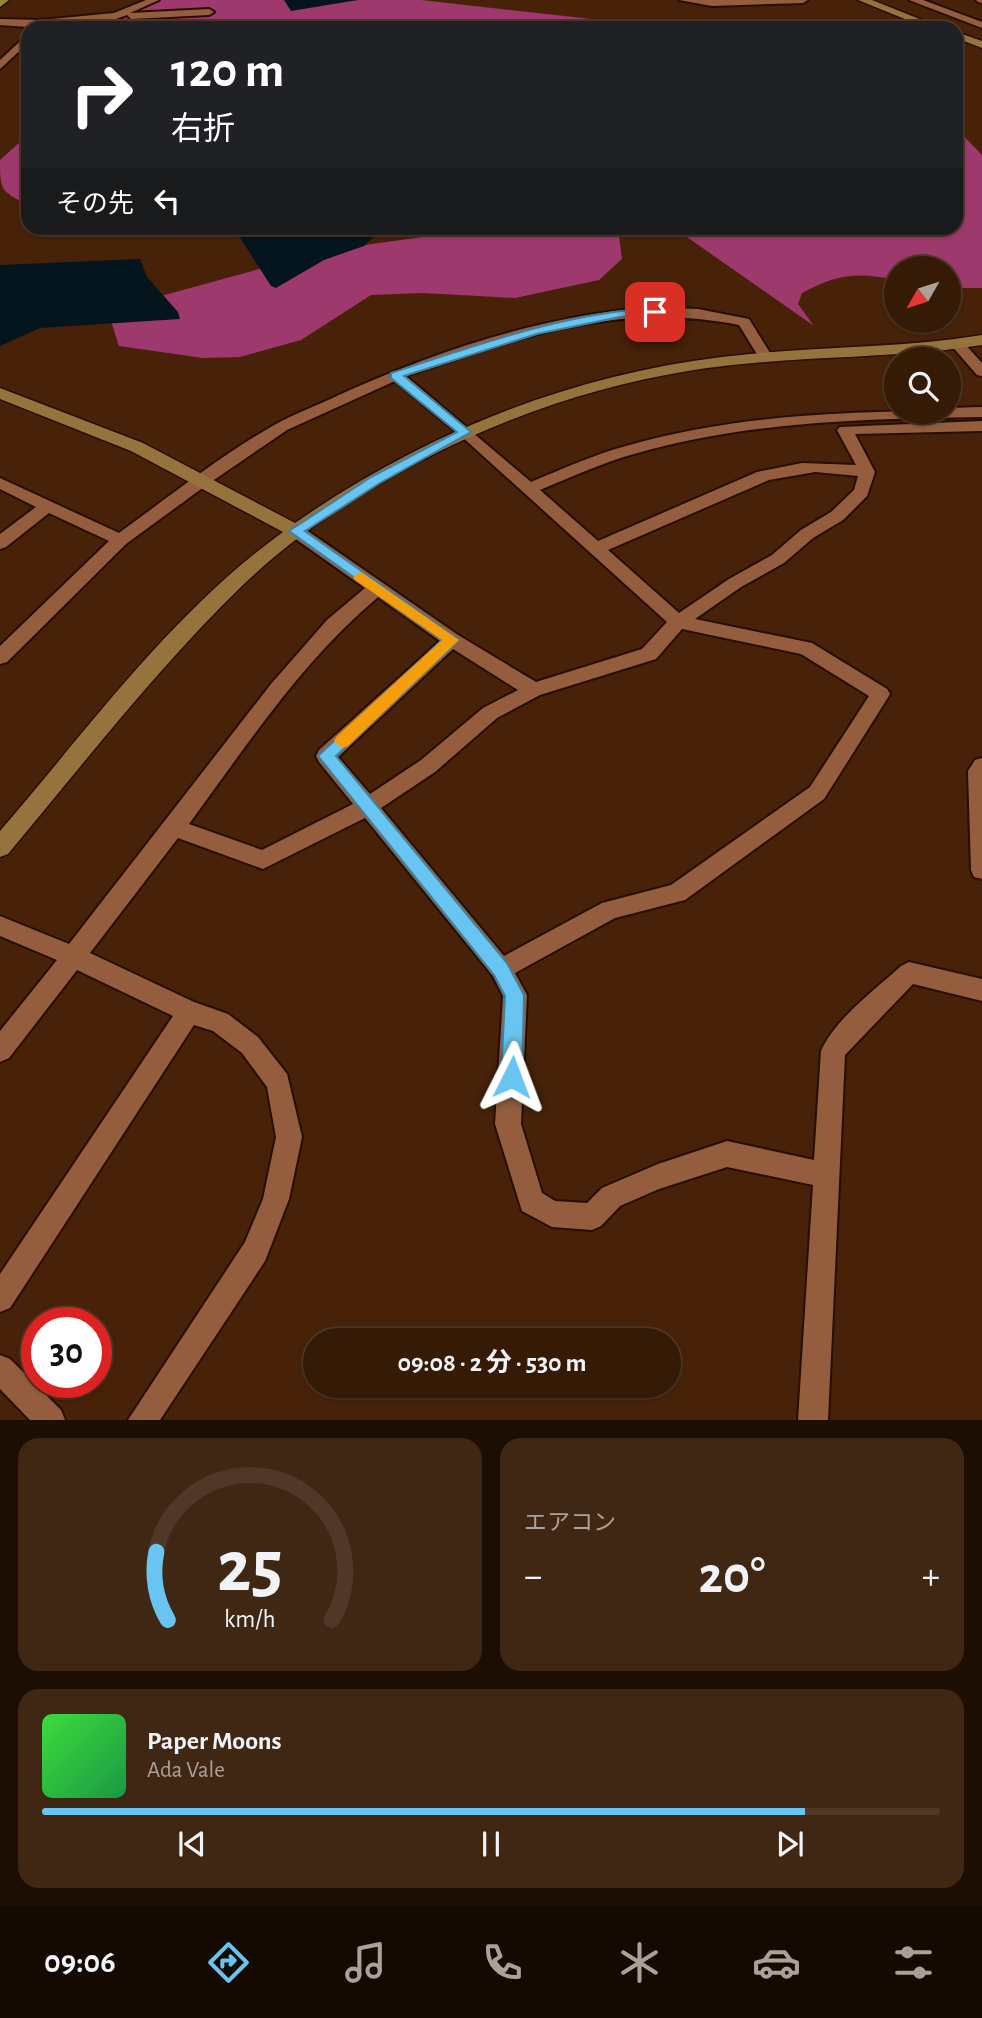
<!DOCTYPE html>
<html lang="ja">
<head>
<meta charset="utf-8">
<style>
  :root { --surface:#351a06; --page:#402714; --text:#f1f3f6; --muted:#aaa19b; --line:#4f3828; --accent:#68c4f0 }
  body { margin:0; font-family:"Alegreya Sans","Noto Sans JP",sans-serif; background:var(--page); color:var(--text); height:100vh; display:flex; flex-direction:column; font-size:26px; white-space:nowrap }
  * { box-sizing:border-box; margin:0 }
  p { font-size:23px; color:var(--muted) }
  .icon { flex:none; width:38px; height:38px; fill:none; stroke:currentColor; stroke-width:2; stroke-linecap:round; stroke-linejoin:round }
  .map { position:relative; height:1420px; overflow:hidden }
  .drawer { display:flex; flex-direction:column; gap:18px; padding:18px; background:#1d0e03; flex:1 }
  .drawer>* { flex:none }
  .guide { position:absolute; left:21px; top:21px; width:942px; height:214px; border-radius:21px; box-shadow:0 2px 5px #0004,0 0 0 2px var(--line); background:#202124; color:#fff; overflow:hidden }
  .needle { width:46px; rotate:231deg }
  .buttons { position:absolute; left:884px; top:256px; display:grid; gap:14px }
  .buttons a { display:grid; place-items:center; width:77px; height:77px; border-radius:50%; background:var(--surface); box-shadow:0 2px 5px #0004,0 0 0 2px var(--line); font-size:35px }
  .speed { position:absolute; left:21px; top:1307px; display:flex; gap:14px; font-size:35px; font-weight:700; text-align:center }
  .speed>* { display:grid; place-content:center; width:91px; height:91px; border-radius:50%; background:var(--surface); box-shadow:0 2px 5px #0004,0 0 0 2px var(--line); line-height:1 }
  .speed .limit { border:10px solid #d22; background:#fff; color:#111 }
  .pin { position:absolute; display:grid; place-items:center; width:60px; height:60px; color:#fff; margin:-30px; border-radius:14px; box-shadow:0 4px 10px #0006 }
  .me { position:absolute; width:77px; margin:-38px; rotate:3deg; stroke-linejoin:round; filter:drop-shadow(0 0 5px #0008) }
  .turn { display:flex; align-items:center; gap:24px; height:147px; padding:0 35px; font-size:32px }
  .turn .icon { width:91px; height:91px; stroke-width:2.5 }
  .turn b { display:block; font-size:49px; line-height:60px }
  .then { display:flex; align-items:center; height:66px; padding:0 35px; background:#0003; gap:14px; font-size:26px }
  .big { font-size:52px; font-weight:700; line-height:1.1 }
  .drawer .widget { flex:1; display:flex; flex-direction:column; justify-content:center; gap:10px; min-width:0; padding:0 24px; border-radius:21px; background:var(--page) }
  .drawer .dial { align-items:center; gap:0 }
  .dial svg { height:182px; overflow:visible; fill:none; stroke:var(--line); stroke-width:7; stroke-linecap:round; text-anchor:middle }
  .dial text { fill:var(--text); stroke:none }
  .song { display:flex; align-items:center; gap:21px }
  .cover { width:84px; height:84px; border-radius:10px; background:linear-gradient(135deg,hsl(120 70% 55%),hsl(140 70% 35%)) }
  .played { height:7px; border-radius:4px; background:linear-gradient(90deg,var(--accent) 85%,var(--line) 85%) }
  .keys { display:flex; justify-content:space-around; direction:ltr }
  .heat { display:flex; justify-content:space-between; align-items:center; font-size:38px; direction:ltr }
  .drawer .tiles { flex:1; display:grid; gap:18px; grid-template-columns:1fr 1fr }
  .widget:last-child { grid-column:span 2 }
  .trip { position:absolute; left:303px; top:1328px; width:378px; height:70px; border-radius:35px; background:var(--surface); box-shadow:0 2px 5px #0004,0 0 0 2px var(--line); font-weight:700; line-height:70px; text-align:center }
  .dock { display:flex; height:112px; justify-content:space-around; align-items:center; background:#150a02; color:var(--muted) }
  .dock .icon { width:49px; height:49px }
  .dock .active { color:var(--accent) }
  .dock b { font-size:32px; color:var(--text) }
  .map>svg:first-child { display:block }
</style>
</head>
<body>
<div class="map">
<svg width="982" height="1420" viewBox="0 0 982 1420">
  <rect width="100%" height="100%" fill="#472208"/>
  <g fill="#9e396e">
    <polygon points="148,0 421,0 673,28 70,28"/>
    <path d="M956 128 982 155V288H949L948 268H896V280C857 272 838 274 802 293L798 304 814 326 674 228H956Z"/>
    <path d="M28 135V205C1 191 0 191 0 160Z"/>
    <polygon points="487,228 618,228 622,259 599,280 515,298 423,293 371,295 301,340 240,357 203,358 119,346 110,318 143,301 329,250"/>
  </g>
  <g fill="#04151d">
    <polygon points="284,0 358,0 291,11"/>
    <polygon points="250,228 383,228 364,246 324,260 276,288 271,286 237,233"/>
    <polygon points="140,259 147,277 178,312 180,319 40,328 0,346 0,265"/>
  </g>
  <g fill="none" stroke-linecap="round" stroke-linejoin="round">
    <defs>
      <g id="street">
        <polygon points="146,0 159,0 130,13 209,9 214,12 209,15 131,19 127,15 116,19 41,28 0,25 0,19 41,20 114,13"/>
        <polygon points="679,0 808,0 803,3 712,6"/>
        <polygon points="909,0 923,0 982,22 982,28"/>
        <polygon points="976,0 982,0 982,3 978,2"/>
        <polygon points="28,34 28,43 0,69 0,60"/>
        <path d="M654 307 698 309 749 319 772 356 770 359H760L739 325C617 301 520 337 406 376L531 482C562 469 593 455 626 446 732 416 841 411 948 411V408L982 407V417C866 419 747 421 634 454 602 463 571 477 540 490L598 541 757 472 802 463 856 465 837 430 840 427 982 421V431L855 434 875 472 867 496 843 520 813 538 784 563 741 587 695 619 812 643 887 689 890 694 887 699 824 799 685 900 615 918 515 973 527 995 521 1124 542 1193 555 1201 587 1203 602 1188 658 1164 727 1141 814 1160 821 1051C834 1020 876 989 901 966L909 962 982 979V1001L913 984 845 1055 828 1420H798L813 1185 727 1167 659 1189 620 1206 601 1226 592 1230 552 1227 522 1211 495 1124 503 996 493 976 365 818 263 869 178 838 90 953 194 1002 228 1014 258 1037 287 1074 302 1137 289 1199 265 1261 160 1420H128L245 1242 263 1199 276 1137 267 1087 242 1053 213 1031 194 1025 10 1308 0 1312V1274L173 1016 77 970 9 1058 0 1062V1031L57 960 0 936V916L69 944 271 684 327 620 365 588 290 535 288 531 290 527H302L458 635 536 682 642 649 667 622 460 435 395 381 287 430 208 484 126 544 7 662 0 664V646L109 541 49 513 6 547 0 549V534L36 507 0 489V478L119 533C170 496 221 455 276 424 296 413 318 405 339 395 438 350 544 315 654 307ZM815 472 858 476 854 490 831 512 801 530 772 555 729 579 679 613 608 550 769 480ZM378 597 440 641 319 750 316 756 319 762 353 804 262 850 189 824C247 745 302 661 378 597ZM682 629 801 654 869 696 810 787 671 885 602 903 504 956 381 808 435 772 497 718 540 695 656 659ZM453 649 518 690 483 708 421 760 370 794 338 757Z"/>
        <polygon points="958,341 963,342 982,363 982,376 977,375 951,345"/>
        <polygon points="982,758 982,879 974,877 971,870 968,771 975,760"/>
        <polygon points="0,1355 10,1359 61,1410 65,1420 30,1420 0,1389"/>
      </g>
      <g id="secondary">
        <polygon points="858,0 872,0 942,28 927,28"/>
        <polygon points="956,32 982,41 982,48 956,38"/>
        <path d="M982 335V345L945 350C860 359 773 357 688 371 532 396 360 474 244 584 158 667 85 762 8 854L0 857V831C89 728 172 612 283 532L131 451 0 399V388L143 443 295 523C421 435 569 375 722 357 809 346 896 349 982 335Z"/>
      </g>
      <polygon id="primary" points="0,0 9,0 0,7"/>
    </defs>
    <use href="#street" stroke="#270e00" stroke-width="4"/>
    <use href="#secondary" stroke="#270e00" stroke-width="3"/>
    <use href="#primary" stroke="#270e00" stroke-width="3"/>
    <use href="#street" fill="#945e3e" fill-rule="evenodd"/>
    <use href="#secondary" fill="#96723c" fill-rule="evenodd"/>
    <use href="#primary" fill="#99863a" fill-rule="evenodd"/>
  </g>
  <path fill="#68c4f0" stroke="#447f9c" stroke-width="2" d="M655 308 660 312 659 314 620 317 537 334 404 376 471 432 380 483 305 531 459 640 336 756 507 963 524 995 522 1077 519 1084 512 1087 504 1084 501 1077 505 996 494 975 318 756 442 640 289 531 371 477 457 432 391 378V373C478 345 564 313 655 308Z"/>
  <polygon fill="#f59e0b" points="361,572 459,640 348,746 342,748 334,741 336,737 442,640 355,580 353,577"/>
</svg>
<div class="buttons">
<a><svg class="needle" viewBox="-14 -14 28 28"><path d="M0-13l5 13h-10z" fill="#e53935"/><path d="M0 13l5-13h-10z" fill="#aaa19b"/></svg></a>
<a><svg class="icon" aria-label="search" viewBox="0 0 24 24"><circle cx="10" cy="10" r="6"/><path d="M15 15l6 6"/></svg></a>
</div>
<div class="speed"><div class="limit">30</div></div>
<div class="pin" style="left:655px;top:312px;background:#d93025"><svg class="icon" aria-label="arrive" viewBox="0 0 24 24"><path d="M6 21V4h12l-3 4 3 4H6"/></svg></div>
<svg class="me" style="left:512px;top:1077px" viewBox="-20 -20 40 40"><path d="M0-17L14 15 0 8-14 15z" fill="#68c4f0" stroke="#fff" stroke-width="4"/></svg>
<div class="trip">09:08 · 2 分 · 530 m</div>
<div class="guide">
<div class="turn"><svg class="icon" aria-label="right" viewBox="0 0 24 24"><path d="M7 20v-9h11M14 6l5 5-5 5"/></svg><div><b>120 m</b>右折</div></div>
<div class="then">その先<svg class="icon" aria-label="left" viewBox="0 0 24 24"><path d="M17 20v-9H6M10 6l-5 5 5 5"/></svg></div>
</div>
</div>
<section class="drawer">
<div class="tiles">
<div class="widget dial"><svg viewBox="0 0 100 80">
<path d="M14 69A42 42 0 1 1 86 69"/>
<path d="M14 69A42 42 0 0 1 9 39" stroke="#68c4f0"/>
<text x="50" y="56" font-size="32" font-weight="700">25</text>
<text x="50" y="72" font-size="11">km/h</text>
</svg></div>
<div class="widget"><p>エアコン</p>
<div class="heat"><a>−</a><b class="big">20°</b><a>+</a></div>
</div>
<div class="widget">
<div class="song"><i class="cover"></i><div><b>Paper Moons</b><p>Ada Vale</p></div></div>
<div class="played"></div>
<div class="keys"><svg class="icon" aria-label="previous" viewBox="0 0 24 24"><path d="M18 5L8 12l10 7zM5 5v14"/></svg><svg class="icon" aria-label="pause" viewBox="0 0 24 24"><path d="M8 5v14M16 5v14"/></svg><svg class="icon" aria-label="next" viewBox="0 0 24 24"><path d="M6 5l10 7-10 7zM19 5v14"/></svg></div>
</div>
</div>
</section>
<nav class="dock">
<b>09:06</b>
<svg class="icon active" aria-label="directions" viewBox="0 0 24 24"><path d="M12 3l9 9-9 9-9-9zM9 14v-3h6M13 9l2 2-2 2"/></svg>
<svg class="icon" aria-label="music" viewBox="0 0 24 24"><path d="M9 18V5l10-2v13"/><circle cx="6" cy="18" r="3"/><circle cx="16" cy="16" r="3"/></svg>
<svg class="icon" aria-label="phone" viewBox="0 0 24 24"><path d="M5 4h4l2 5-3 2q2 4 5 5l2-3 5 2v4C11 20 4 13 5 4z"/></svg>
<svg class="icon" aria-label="climate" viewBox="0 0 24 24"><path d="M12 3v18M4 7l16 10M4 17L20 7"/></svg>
<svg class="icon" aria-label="car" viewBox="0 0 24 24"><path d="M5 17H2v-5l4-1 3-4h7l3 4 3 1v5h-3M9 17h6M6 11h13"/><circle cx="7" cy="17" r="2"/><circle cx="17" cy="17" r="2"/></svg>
<svg class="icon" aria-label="filters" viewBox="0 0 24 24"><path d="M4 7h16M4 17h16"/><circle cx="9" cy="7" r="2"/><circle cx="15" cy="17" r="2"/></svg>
</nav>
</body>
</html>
